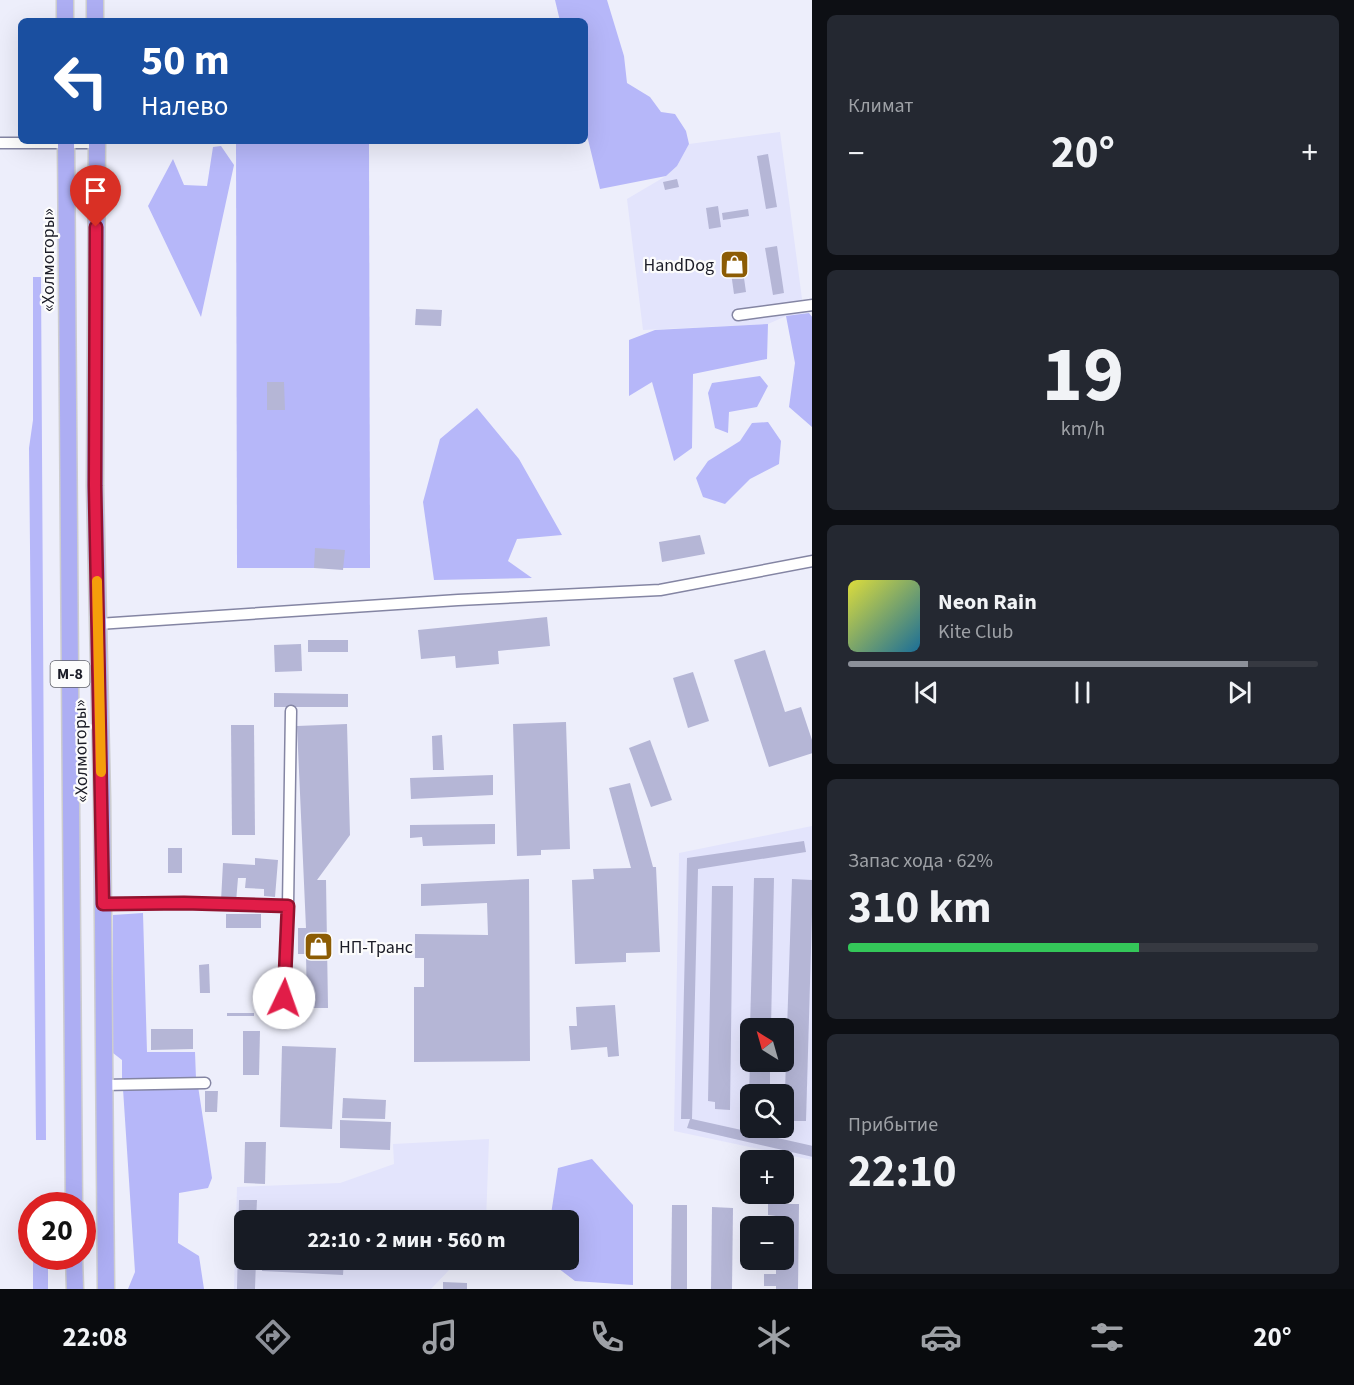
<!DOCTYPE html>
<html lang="ru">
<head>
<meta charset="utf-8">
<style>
  :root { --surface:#171b24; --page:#242831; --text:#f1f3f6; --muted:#9ea1a6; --line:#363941; --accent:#8c9099 }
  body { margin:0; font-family:"Source Sans 3",sans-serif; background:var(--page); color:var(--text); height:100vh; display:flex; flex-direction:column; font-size:22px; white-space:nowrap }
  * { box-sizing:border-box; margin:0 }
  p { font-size:20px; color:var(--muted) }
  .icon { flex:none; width:33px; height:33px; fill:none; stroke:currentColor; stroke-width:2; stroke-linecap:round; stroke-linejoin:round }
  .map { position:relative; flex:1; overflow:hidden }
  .details { display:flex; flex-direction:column; gap:15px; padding:15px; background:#0d0f14; width:542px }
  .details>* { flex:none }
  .banner { position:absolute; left:18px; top:18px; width:570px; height:126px; border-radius:9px; box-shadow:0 6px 24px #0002; background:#1a4fa0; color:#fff; overflow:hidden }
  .needle { width:39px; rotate:323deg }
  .controls { position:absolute; left:740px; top:1018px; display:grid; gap:12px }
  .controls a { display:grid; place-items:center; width:54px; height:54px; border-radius:9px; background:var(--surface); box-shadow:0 6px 24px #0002; font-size:30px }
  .speed { position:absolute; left:18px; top:1192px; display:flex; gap:12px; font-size:30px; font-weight:700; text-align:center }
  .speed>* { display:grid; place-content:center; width:78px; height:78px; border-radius:50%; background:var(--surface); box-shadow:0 6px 24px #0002; line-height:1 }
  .speed .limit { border:9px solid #d22; background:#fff; color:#111 }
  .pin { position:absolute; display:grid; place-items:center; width:51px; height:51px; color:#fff; margin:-62px -26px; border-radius:50% 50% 50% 0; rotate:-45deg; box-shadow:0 0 6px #0007 }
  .pin .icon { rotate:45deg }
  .me { position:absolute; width:66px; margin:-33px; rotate:3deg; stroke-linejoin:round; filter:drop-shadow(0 0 4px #0008) }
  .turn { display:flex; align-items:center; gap:21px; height:126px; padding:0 24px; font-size:27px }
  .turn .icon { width:78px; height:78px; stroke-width:2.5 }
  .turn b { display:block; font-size:42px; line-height:51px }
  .big { font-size:45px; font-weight:700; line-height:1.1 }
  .details .tile { flex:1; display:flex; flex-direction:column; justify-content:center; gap:9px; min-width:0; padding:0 21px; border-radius:9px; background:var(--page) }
  .details .dial { align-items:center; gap:0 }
  .dial b { font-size:78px; line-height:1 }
  .song { display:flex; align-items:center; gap:18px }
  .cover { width:72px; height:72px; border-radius:9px; background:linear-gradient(135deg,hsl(60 70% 55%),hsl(200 70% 35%)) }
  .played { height:6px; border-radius:3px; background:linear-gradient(90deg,var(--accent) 85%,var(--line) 85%) }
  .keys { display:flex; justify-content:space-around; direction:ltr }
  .heat { display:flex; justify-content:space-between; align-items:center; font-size:33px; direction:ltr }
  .charge { height:9px; border-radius:4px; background:linear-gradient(90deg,#34c759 62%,var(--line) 0) }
  .trip { position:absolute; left:234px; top:1210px; width:345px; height:60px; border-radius:9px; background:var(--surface); box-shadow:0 6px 24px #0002; font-weight:700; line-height:60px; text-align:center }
  .tab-bar { display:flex; height:96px; justify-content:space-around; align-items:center; background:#090b0e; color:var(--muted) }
  .tab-bar .icon { width:42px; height:42px }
  .tab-bar .on { color:var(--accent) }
  .tab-bar b { font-size:27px; color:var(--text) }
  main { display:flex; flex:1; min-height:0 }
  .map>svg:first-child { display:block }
</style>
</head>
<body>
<main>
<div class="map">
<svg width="813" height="1289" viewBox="0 0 813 1289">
  <rect width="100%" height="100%" fill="#edeefb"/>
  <g fill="#e3e4fc" fill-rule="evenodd">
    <polygon points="780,132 804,314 786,316 768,324 643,330 627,199 666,176 677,166 689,144"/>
    <path d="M812 826V1160L674 1131 679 853ZM750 1029H783V1062H750ZM750 1095H783V1128H750Z"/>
    <polygon points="489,1139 486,1221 244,1221 244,1260 451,1260 451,1268 431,1289 234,1289 237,1187 340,1183 394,1164 393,1144"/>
  </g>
  <g fill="#b6b7f9">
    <polygon points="555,0 607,0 624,56 627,83 650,97 661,112 675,114 686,131 689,144 677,166 666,176 600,189 585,127 585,21 560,21"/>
    <polygon points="236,141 369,141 370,568 237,568"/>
    <polygon points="221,146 234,165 201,317 148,206 173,159 184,185 207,186 213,147"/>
    <polygon points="33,277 41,277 46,1140 36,1140 29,448 33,420"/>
    <polygon points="809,313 813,318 812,427 789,407 795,363 786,316"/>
    <polygon points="768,324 767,359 693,374 692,448 674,461 652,382 629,396 629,340 655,330"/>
    <polygon points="760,376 768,386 757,407 729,412 728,433 715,428 708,393 712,383"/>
    <polygon points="477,408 519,459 562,535 517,539 508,561 532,578 434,580 423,502 440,439"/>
    <polygon points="768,422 781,441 779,464 750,479 725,504 703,497 696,478 708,461 740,441 752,423"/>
    <polygon points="143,913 147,1052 195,1052 196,1079 122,1081 122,1060 113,1053 113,915"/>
    <polygon points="198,1086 212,1178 208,1188 179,1193 178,1243 199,1256 204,1289 128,1289 135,1272 123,1089"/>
    <polygon points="592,1159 633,1205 633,1285 575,1281 550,1262 550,1260 568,1260 568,1221 550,1221 558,1168"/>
    <rect x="33" y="1257" width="15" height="32"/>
  </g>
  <g fill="#b5b6d6">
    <polygon points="768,154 777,207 766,209 757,156"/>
    <polygon points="677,179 679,187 665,190 663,182"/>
    <polygon points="718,206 721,227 709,229 706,208"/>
    <polygon points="748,209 749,216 723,220 722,213"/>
    <polygon points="777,246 784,293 773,295 765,248"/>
    <polygon points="740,250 746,292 734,294 728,251"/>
    <polygon points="416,309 442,310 441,326 415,325"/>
    <polygon points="267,382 284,382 285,410 267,410"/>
    <polygon points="700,535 705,554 662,562 659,542"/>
    <polygon points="315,548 345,550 343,570 314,568"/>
    <polygon points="547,617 550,646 498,651 499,664 456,668 455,656 421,659 418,630"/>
    <rect x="308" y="640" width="40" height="12"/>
    <polygon points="301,644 302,671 275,672 274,645"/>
    <polygon points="765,650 785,712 801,707 813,743 813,753 769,767 734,660"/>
    <polygon points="693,672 709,721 688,728 673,678"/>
    <polygon points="274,693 348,694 348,707 274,707"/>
    <polygon points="566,722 570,849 541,850 541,855 517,856 513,724"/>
    <polygon points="347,724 350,835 317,880 326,880 328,1008 307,1008 306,954 298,954 298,928 306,928 297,726"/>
    <polygon points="231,725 254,725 255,835 232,835"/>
    <polygon points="442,735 444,770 433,770 432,736"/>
    <polygon points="650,740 672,800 651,807 629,748"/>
    <polygon points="493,775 493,795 411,799 410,778"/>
    <polygon points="630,783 653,867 656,867 660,952 626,953 626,962 575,964 572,880 594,879 593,869 631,868 609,788"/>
    <polygon points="495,824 495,844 423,846 422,837 410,838 410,825"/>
    <polygon points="804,841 806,852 698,869 692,1119 813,1146 813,1157 687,1128 690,1119 681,1119 687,858"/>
    <rect x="168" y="848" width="14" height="25"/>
    <polygon points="255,858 278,860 275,897 264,896 264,889 245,888 246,878 238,878 236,902 221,901 223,863 255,865"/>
    <polygon points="754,878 774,878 771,1029 750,1029"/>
    <polygon points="529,879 530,1061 414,1062 414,987 424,987 424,958 415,958 415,934 488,935 487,903 421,906 421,884"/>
    <polygon points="792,879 813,880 806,1121 784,1121"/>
    <polygon points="712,886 733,886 730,1110 715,1109 715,1102 708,1101"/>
    <rect x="226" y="914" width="35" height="14"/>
    <polygon points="209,964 210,993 200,993 199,965"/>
    <polygon points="615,1005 619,1056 608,1057 607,1047 571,1050 569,1026 577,1026 576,1007"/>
    <rect x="227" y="1013" width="27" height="3"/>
    <polygon points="151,1029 193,1029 193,1049 151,1050"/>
    <polygon points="243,1031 260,1031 259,1075 243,1075"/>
    <polygon points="282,1046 336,1048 332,1129 280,1127"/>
    <polygon points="750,1062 770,1062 770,1095 749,1095"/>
    <polygon points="205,1091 218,1091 217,1112 205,1112"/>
    <polygon points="343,1098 386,1100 385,1119 342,1118"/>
    <polygon points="340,1120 391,1122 390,1150 340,1148"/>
    <polygon points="245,1142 266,1142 265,1184 244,1183"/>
    <polygon points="239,1200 257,1200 256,1221 244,1221 244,1260 256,1260 255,1289 237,1289"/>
    <polygon points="768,1204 799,1204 798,1289 776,1289 776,1286 764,1286 764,1274 776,1274 776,1260 783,1260 783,1227 776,1227 776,1216 768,1215"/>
    <polygon points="672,1205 687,1205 687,1289 671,1289"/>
    <polygon points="712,1207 733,1208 732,1289 711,1289"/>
    <polygon points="263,1260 344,1260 343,1275 262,1271"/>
    <polygon points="443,1282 467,1283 467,1289 443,1289"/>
  </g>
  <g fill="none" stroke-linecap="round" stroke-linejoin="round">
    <defs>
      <g id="minor">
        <polyline points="0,143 97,143"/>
        <polyline points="738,315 813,305"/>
        <polyline points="98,624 458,600 660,590 813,561"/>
        <polyline points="103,904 184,903 288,906"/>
        <polyline points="284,998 288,906 291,711"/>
        <polyline points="104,1085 205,1083"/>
      </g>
      <g id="highway">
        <polyline points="65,0 65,21"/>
        <polyline points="95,0 95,21"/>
        <polyline points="66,141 74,1206"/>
        <polyline points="97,141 95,486 102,799 106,1289"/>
        <polyline points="74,1257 75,1289"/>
      </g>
    </defs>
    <use href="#minor" stroke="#8485a3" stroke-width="13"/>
    <use href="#highway" stroke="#cdcdcf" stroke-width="19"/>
    <use href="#minor" stroke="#fff" stroke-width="10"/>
    <use href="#highway" stroke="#adaef3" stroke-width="16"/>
  </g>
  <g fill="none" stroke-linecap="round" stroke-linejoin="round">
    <defs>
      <polyline id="route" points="96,227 95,486 103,904 184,903 288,906 284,998"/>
    </defs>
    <use href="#route" stroke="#92132f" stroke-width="15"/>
    <use href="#route" stroke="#e11d48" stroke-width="10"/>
    <polyline stroke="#f59e0b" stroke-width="10" points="97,581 101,772"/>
  </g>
  <defs>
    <symbol id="shop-square" viewBox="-11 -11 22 22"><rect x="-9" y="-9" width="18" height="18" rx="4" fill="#8c5c04" stroke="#fcfcfc"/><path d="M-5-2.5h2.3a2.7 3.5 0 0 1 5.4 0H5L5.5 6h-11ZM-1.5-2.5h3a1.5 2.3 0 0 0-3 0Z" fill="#fff"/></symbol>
  </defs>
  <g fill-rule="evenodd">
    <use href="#shop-square" x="718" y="248" width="33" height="33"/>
    <use href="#shop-square" x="302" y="930" width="33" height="33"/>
  </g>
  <g text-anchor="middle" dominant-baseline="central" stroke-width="4.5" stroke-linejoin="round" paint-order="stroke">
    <rect fill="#fcfcfc" stroke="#5e5f67" stroke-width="1.5" x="50.5" y="661" width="39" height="26" rx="4.5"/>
    <g font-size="16" font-weight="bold" fill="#1b1c27">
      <text x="70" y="674">М-8</text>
    </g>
    <g font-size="18" fill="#1b1c27" stroke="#fcfcfc">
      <text transform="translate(48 260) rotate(-90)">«Холмогоры»</text>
      <text transform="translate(81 751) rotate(-91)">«Холмогоры»</text>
    </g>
    <g font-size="18" fill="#1b1c27" stroke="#fcfcfc" text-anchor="end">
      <text x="714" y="265">HandDog</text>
      <text x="339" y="947" text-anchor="start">НП-Транс</text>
    </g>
  </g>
</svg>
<div class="controls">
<a><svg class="needle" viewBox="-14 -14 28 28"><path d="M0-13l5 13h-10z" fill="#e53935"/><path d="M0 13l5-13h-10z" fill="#9ea1a6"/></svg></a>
<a><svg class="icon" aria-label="search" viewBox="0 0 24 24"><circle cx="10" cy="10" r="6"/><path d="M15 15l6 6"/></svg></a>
<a>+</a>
<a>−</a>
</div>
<div class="speed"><div class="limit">20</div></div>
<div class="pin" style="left:96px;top:227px;background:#d93025"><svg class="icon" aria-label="arrive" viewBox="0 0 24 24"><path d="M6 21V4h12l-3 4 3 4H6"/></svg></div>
<svg class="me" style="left:284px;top:998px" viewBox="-20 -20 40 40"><circle r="19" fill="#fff"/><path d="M0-13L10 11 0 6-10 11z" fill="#e11d48"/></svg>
<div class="trip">22:10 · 2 мин · 560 m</div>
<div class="banner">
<div class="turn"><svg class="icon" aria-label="left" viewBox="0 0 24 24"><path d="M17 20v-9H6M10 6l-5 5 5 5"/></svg><div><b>50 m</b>Налево</div></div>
</div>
</div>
<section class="details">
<div class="tile"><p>Климат</p>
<div class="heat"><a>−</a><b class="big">20°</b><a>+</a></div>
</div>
<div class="tile dial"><b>19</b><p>km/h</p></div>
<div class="tile">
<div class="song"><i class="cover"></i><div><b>Neon Rain</b><p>Kite Club</p></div></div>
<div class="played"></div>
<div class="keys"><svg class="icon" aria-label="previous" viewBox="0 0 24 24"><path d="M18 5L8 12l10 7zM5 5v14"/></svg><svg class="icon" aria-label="pause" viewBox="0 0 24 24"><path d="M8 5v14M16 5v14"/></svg><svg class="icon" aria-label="next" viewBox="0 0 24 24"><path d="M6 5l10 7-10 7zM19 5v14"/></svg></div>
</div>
<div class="tile"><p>Запас хода · 62%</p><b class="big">310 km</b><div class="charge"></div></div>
<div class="tile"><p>Прибытие</p><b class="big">22:10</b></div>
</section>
</main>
<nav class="tab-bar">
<b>22:08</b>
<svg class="icon on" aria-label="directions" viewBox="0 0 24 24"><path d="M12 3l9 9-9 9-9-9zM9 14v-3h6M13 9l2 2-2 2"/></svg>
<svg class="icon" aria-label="music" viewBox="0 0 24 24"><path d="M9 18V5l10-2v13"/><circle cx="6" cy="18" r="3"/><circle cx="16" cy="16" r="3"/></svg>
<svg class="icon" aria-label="phone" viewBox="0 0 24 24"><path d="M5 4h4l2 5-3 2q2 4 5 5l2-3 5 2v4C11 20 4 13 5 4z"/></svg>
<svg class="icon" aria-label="climate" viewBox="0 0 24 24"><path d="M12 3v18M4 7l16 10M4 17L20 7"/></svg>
<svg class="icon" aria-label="car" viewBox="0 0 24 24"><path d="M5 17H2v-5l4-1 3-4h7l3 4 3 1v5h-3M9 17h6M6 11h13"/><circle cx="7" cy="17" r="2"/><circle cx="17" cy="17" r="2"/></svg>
<svg class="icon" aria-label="filters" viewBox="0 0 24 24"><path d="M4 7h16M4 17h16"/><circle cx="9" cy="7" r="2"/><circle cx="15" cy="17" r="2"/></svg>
<b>20°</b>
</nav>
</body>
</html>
